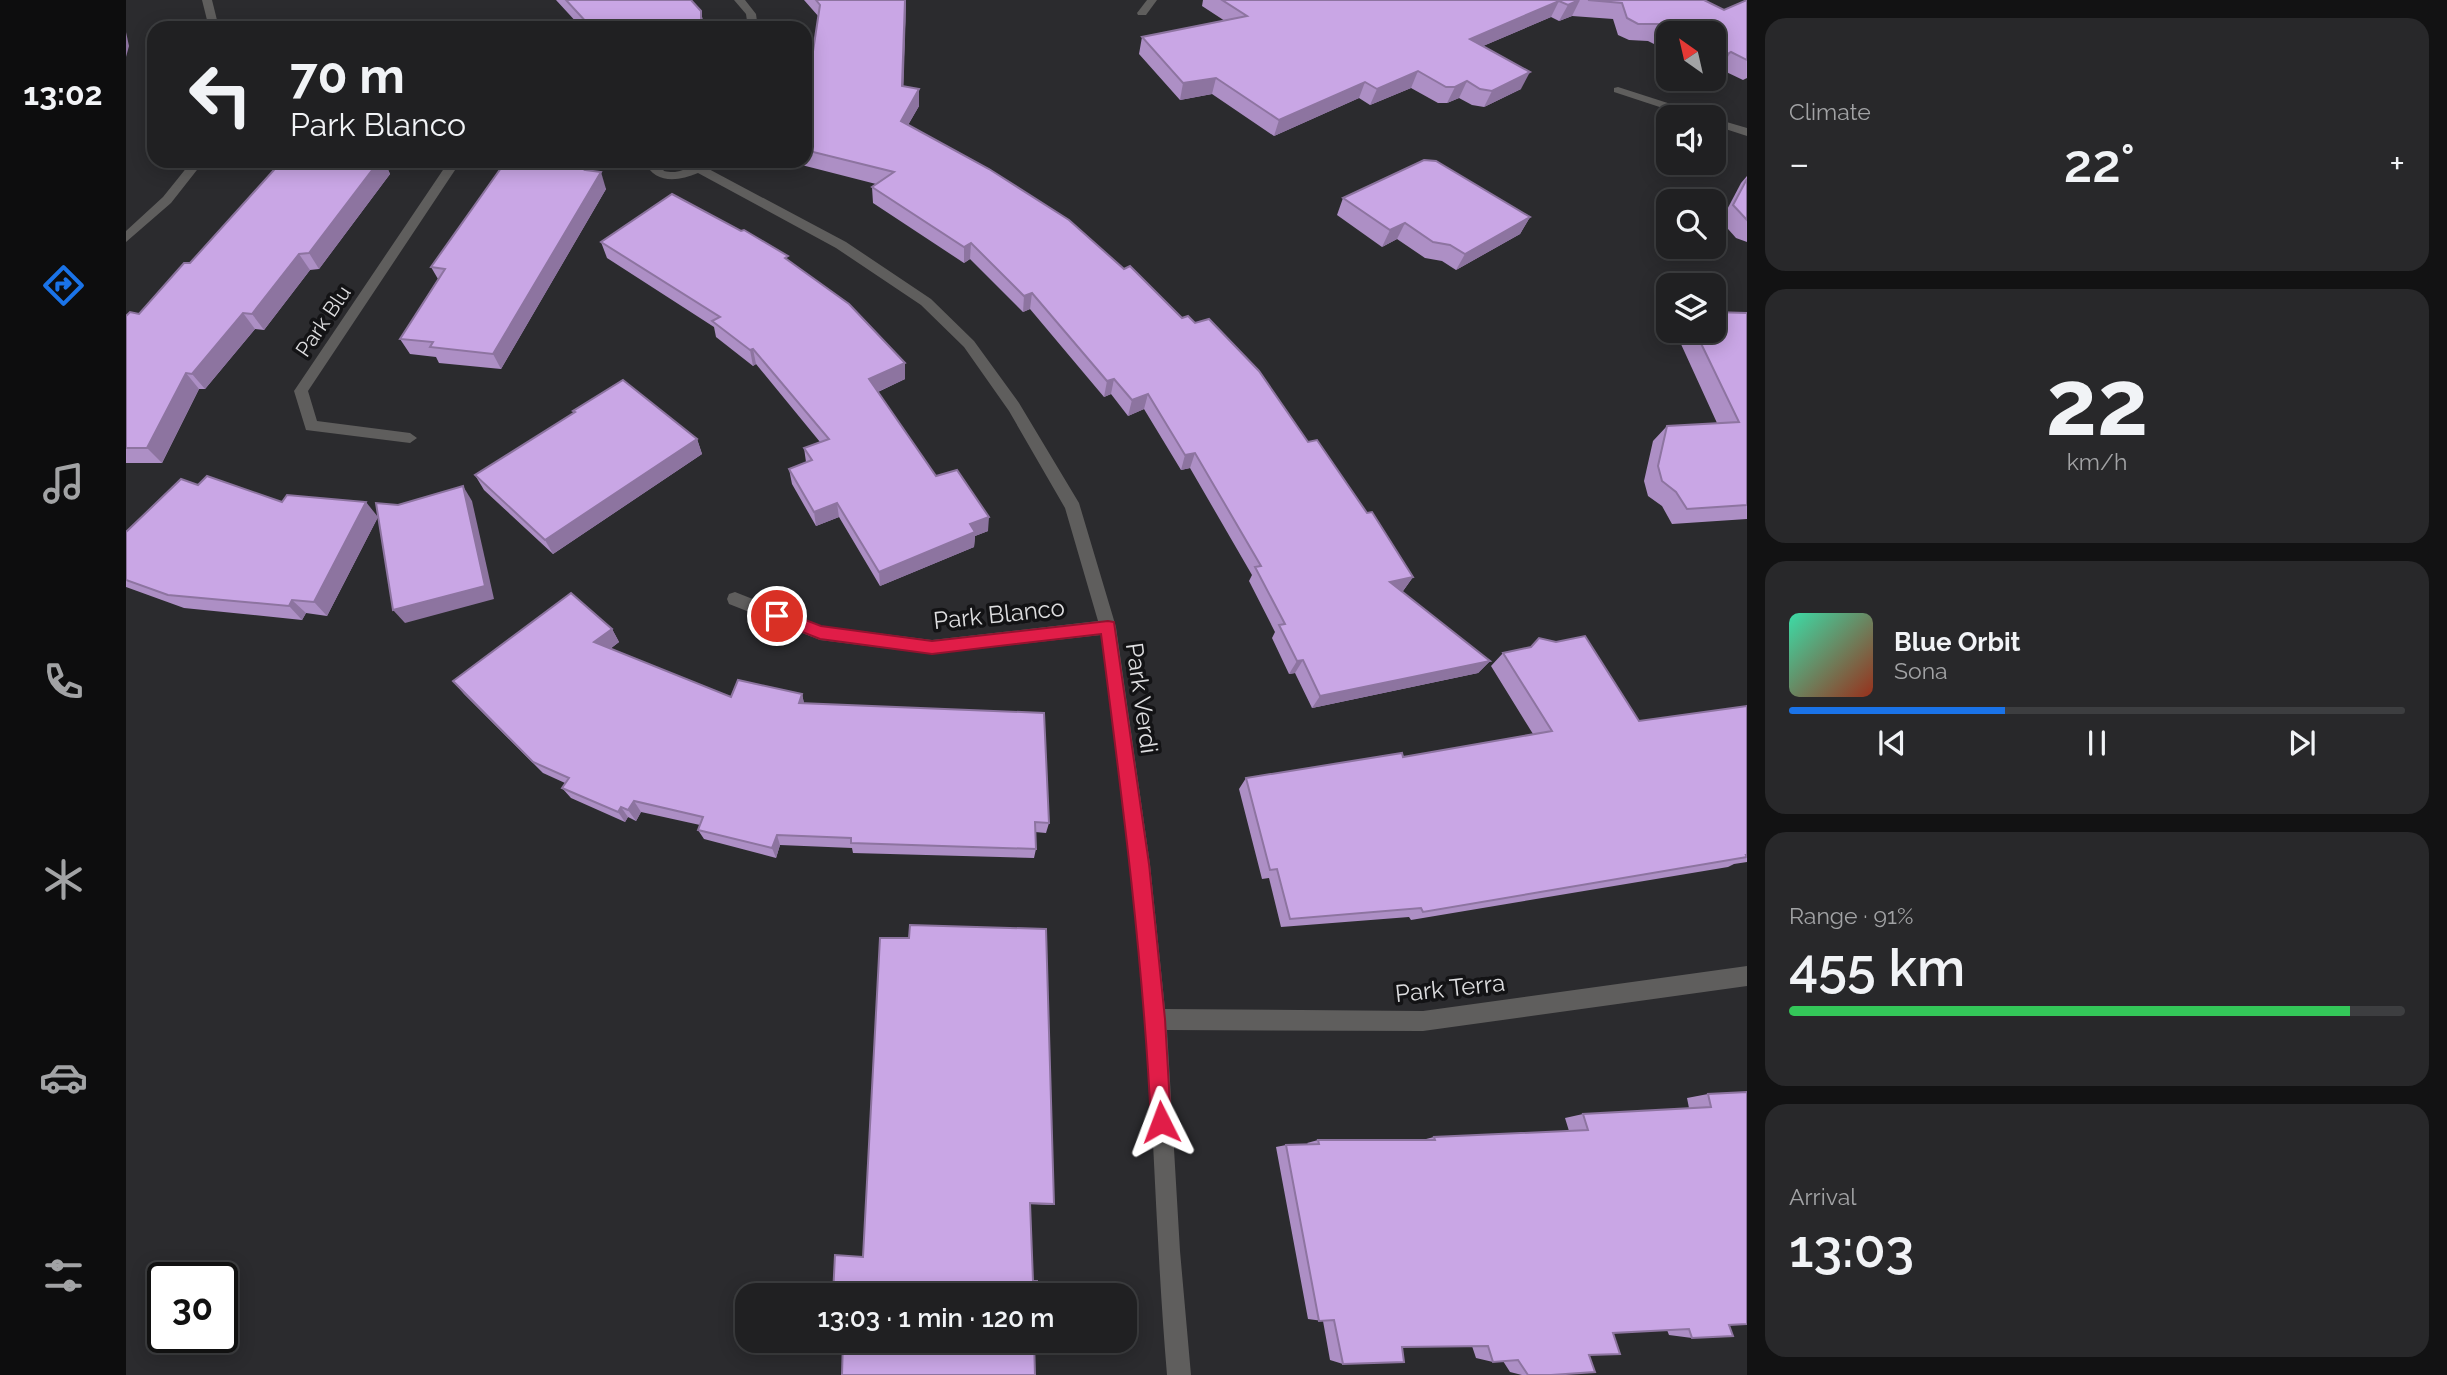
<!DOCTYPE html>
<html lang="en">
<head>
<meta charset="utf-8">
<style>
  :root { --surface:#202022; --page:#28282a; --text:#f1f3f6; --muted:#a2a3a5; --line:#3d3e40; --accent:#1a73e8 }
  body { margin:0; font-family:Raleway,sans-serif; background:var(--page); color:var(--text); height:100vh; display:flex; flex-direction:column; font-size:26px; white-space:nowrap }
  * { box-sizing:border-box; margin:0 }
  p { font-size:23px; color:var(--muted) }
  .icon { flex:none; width:38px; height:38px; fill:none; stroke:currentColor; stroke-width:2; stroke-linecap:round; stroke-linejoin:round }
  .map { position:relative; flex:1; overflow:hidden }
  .side { display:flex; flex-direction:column; gap:18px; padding:18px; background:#121213; width:700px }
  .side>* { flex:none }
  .top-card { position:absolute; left:21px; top:21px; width:665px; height:147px; border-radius:21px; box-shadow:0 4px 18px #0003,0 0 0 2px var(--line); background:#202022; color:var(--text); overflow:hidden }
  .needle { width:46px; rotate:326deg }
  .buttons { position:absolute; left:1530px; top:21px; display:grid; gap:14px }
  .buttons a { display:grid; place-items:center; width:70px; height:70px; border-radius:14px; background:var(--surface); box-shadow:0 4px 18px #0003,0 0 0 2px var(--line); font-size:35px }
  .speed { position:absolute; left:21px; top:1262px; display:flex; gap:14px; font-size:35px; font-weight:700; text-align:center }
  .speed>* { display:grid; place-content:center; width:91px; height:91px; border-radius:50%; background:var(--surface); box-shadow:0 4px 18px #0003,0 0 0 2px var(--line); line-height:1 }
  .speed .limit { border:4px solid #111; border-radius:10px; background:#fff; color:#111 }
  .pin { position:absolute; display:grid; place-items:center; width:60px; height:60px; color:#fff; margin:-30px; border:4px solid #fff; border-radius:50%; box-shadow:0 2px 7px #0007 }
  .me { position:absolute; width:77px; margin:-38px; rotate:357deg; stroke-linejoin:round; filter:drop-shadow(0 0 5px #0008) }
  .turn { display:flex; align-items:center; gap:24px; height:147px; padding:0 28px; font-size:32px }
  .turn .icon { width:91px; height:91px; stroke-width:2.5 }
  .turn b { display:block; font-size:49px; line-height:60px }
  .big { font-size:52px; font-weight:600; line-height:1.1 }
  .side .tile { flex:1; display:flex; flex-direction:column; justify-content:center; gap:10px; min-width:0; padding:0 24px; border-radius:21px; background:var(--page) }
  .side .dial { align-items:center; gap:0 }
  .dial b { font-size:91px; line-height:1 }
  .song { display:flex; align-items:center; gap:21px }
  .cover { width:84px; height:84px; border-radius:10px; background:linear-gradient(135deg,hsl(160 70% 55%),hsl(10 70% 35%)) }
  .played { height:7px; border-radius:4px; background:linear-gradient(90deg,var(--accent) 35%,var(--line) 35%) }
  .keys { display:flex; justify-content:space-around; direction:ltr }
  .heat { display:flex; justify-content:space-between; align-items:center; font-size:38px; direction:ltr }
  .charge { height:10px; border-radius:5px; background:linear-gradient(90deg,#34c759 91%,var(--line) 0) }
  .trip { position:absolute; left:609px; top:1283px; width:402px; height:70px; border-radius:21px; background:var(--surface); box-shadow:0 4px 18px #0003,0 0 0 2px var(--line); font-weight:600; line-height:70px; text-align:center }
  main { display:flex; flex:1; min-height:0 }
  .menu { display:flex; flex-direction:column; width:126px; justify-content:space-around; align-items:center; background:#0d0d0e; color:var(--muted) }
  .menu .icon { width:49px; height:49px }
  .menu .selected { color:var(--accent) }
  .menu b { font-size:32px; color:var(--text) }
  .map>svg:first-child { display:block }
</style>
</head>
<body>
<main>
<nav class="menu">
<b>13:02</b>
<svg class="icon selected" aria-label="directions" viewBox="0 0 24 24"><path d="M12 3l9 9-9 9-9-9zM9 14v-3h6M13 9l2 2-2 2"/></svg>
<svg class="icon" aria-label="music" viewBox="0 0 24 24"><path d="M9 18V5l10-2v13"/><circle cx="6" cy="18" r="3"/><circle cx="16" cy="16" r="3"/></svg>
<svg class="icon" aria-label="phone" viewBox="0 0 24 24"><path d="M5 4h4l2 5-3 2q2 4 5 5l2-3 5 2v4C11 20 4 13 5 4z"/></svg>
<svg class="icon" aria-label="climate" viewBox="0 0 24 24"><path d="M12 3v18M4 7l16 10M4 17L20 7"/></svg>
<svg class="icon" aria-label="car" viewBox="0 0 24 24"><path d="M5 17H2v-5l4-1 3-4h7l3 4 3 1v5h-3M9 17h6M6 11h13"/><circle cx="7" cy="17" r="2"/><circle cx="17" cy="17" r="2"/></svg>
<svg class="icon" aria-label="filters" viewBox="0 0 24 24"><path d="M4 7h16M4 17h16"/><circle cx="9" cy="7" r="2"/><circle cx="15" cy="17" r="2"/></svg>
</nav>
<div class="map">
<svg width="1621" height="1375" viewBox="0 0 1621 1375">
  <rect width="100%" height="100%" fill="#2b2b2e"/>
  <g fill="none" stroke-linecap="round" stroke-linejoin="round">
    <g fill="#5f5e5d" fill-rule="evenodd">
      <polygon points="76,0 86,0 93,28 83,28"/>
      <polygon points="608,0 619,0 630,14 632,28 622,28 620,14"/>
      <polygon points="1021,0 1031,0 1020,15 1012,15 1011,13"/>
      <polygon points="1492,87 1579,115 1581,117 1564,117 1488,92 1488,88"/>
      <polygon points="1587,118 1621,128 1621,136 1587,125"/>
      <polygon points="66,161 78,161 45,203 0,242 0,231 37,197"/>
      <polygon points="323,161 335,161 182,391 191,421 284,433 291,438 284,443 180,430 168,391"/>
      <path d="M518 161H530L538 171C560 176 564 161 584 161L579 167 720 242 805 299 848 341 893 403 953 503 990 627 1024 864 1039 1009 1297 1011 1621 966V986L1297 1031 1041 1030 1054 1251 1065 1375H1041C1031 1257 1028 1138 1020 1020 1011 891 991 763 975 635L806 654 694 640 603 604 601 599 603 594 609 592 695 626 806 640 972 621 939 508 883 411 838 347 795 305 710 248 572 173C551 182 529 184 518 161Z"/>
    </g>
  </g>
  <g fill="#ad8fc5">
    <polygon points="430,0 565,0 575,11 578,28 353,28 453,25"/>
    <polygon points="678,0 780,0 777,86 793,89 793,106 782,125 1182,442 1241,513 1287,577 1277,591 1275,591 1364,661 1352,673 1186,708 1169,673 1163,674 1146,638 1149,632 1123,581 1126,575 1064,468 1055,470 1018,409 1002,416 985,394 978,397 904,309 897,312 844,259 838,263 747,203 746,187 750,184 660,161 679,161 679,104 693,17"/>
    <polygon points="1077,0 1578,0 1598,10 1621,0 1621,78 1617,80 1594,69 1587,72 1587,33 1542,33 1542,51 1522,41 1503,40 1492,35 1487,19 1446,16 1433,21 1425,17 1357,46 1395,89 1358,107 1346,105 1333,98 1321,103 1312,103 1285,88 1244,105 1233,98 1148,136 1086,94 1054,100 1013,54 1016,37 1099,21 1076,6"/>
    <polygon points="156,161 258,161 264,174 193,269 184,270 138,330 129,329 79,389 73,389 36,463 0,463 0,316 13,314 64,263"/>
    <polygon points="464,171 480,189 375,369 313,363 310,357 284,354 274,339 312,279 305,267"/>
    <polygon points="1621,176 1621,242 1610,238 1595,221 1615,183"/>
    <polygon points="1217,198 1404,217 1394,234 1330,270 1316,261 1299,258 1271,239 1256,247 1211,215"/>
    <polygon points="475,242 663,261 779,363 779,379 752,392 810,476 862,531 849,536 848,547 754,586 713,517 690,526 666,484 663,469 680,462 678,448 694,442 630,364 627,366 590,337 588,327 481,258"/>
    <polygon points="1621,313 1621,519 1546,524 1536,506 1522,496 1518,481 1527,441 1541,426 1591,423 1549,331 1587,331"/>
    <polygon points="447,411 571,439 576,454 427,554 358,490 349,475 448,413"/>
    <polygon points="72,485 156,502 252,517 201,616 180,613 176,620 58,608 0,587 0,532"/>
    <polygon points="486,629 493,642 484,649 605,697 676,694 678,704 923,823 920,833 909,832 910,849 908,858 727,853 726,848 654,845 650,858 578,839 572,830 574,825 515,812 510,821 502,817 499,822 445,798 436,788 439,783 417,773 338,694 327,681"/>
    <polygon points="1413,638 1513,721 1621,706 1621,862 1608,864 1602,867 1285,920 1283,917 1155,927 1143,878 1136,879 1113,789 1120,778 1277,757 1407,734 1365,666 1377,653 1404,648"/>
    <polygon points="754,938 928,1204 925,1205 904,1204 907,1280 911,1281 911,1295 737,1256"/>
    <polygon points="1621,1092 1603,1325 1566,1338 1543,1335 1541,1330 1487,1333 1463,1355 1425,1375 1396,1375 1384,1372 1377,1361 1367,1362 1350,1358 1346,1346 1276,1347 1217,1364 1204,1360 1197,1321 1182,1319 1150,1147 1160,1145 1182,1144 1181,1143 1192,1140 1296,1140 1308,1137 1443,1131 1439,1118 1457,1114 1563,1108 1561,1098 1582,1094"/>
  </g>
  <g fill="#8d74a0">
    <polygon points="780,0 780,8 777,103 776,86"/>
    <polygon points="1454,0 1446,16 1433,21 1442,5"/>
    <polygon points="1433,1 1425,17 1336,55 1344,39"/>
    <polygon points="575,11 578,28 575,28"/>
    <polygon points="0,32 3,46 0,57"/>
    <polygon points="1605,52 1594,69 1587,72 1598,56"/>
    <polygon points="1292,71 1285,88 1244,105 1251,89"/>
    <polygon points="1404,72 1395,89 1358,107 1366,91"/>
    <polygon points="1090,78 1086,94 1054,100 1057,83"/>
    <polygon points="1341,81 1333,98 1321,103 1329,87"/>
    <polygon points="1239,82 1233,98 1148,136 1153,120"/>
    <polygon points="793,89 793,106 775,137 775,121"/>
    <polygon points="253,161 258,161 264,174 193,269 183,253"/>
    <polygon points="475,172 480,189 375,369 367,354"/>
    <polygon points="1404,217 1394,234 1330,270 1339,254"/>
    <polygon points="1279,223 1271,239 1256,247 1264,230"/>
    <polygon points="845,243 844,259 838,263 838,247"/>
    <polygon points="173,254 184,270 138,330 126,314"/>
    <polygon points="906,293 904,309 897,312 898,296"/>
    <polygon points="117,313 129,329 79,389 66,374"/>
    <polygon points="627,349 630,364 627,366 624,350"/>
    <polygon points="779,363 779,379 745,395 743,379"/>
    <polygon points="60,373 73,389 36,463 21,448"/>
    <polygon points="988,379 985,394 978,397 981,381"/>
    <polygon points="1022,394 1018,409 1002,416 1006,400"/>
    <polygon points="571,439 576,454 427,554 419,540"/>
    <polygon points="1069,453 1064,468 1055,470 1059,455"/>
    <polygon points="337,486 346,501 368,599 279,623 267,610"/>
    <polygon points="240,502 252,517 201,616 188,602"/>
    <polygon points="711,503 713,517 690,526 688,512"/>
    <polygon points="863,517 862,531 849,536 848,547 754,586 753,572 844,524"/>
    <polygon points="1287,577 1277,591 1254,596 1264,582"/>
    <polygon points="166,600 180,613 176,620 163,606"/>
    <polygon points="486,629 493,642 476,655 468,642"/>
    <polygon points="1177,660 1169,673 1163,674 1171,661"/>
    <polygon points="1364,661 1352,673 1186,708 1194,696"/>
    <polygon points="676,694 679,707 673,703"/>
    <polygon points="508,801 515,812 510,821 502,810"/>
    <polygon points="495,807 502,817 499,822 492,812"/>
    <polygon points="651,835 654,845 650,858 646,848"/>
  </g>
  <g fill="#c9a6e5" stroke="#8d74a0" stroke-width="2">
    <polygon points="440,0 565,0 575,11 575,28 353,28 356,23 463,25"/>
    <polygon points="690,0 779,0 776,86 793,89 775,121 863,169 943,220 998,269 1004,266 1056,318 1062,316 1069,323 1083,319 1133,371 1182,442 1191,440 1241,513 1246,512 1287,577 1264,582 1364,661 1194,696 1177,660 1171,661 1153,625 1159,624 1129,567 1135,566 1069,453 1059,455 1022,394 1006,400 988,379 981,381 906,293 898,296 845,243 838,247 746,187 768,172 679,150 679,104 694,5"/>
    <polygon points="1096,0 1453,0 1442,5 1433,1 1344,39 1404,72 1366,91 1354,89 1341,81 1329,87 1320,87 1292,71 1251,89 1239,82 1153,120 1090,78 1057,83 1016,37 1121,16"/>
    <polygon points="1462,0 1578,0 1598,10 1621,0 1621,60 1605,52 1598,56 1587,52 1587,33 1550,33 1532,24 1512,24 1501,18 1496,3"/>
    <polygon points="1298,160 1310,161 1404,217 1339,254 1324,245 1307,242 1279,223 1264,230 1217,198"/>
    <polygon points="156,161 253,161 183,253 173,254 126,314 117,313 66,374 60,373 21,448 0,448 0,316 4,312 13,314 58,263 64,263"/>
    <polygon points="380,161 428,161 462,165 459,170 475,172 367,354 304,347 307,342 274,339 319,269 305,267"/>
    <polygon points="1621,179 1621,220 1607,205"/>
    <polygon points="546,194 615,231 618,230 662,256 659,258 723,304 779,363 743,379 810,476 831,470 863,517 844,524 849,532 753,572 711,503 688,512 663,469 686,460 678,448 703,439 627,349 624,350 586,321 594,317 475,242"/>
    <polygon points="1587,312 1621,313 1621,505 1561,509 1550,492 1536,481 1532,466 1541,426 1613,422 1569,331 1587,331"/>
    <polygon points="497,380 571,439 419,540 349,475 449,412 447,411"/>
    <polygon points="81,476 156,502 161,495 240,502 188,602 166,600 163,606 42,595 0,580 0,532 55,479 72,485"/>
    <polygon points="337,486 359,586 267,610 250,503 272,505"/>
    <polygon points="445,593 486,629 468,642 605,697 612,680 676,694 673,703 918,713 923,823 909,822 910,849 725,843 725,838 651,835 646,848 572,830 577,817 508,801 502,810 495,807 492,812 436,788 443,778 407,762 327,681"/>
    <polygon points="1459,636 1513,721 1621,706 1621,855 1620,855 1621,857 1297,912 1295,908 1164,919 1151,869 1144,870 1120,778 1276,753 1277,757 1426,731 1377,653 1405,647 1413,638 1430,642"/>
    <polygon points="784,925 920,929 928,1204 904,1203 907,1281 911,1281 911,1295 707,1295 709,1255 737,1257 754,938 783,938"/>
    <polygon points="1621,1092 1621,1324 1603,1325 1607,1336 1566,1338 1563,1329 1487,1333 1494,1354 1463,1355 1469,1372 1425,1375 1402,1375 1392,1360 1367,1362 1362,1346 1276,1347 1278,1362 1217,1364 1208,1320 1193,1321 1160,1145 1193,1144 1192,1140 1309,1140 1308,1137 1462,1130 1457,1114 1585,1107 1582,1094"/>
    <polygon points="717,1340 908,1340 909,1375 716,1375"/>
  </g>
  <path fill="#e11d48" stroke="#92132f" stroke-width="2" d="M651 609 695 626 806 641 982 621 988 622 1023 864 1039 1019 1045 1122 1042 1129 1035 1132 1028 1129 1025 1122C1017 958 996 797 975 634L806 654 694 639 646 620 644 616Z"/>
  <g text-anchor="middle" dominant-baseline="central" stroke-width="7" stroke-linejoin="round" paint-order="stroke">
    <g font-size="21" fill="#dddddf" stroke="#131315">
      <text transform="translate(197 321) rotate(-56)">Park Blu</text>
    </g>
    <g font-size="24" fill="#dddddf" stroke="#131315">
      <text transform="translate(873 614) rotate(-6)">Park Blanco</text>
      <text transform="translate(1016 698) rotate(82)">Park Verdi</text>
      <text transform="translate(1324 988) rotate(-6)">Park Terra</text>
    </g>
  </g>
</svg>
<div class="buttons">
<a><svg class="needle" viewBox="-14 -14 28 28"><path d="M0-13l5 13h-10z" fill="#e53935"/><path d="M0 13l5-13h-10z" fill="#a2a3a5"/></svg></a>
<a><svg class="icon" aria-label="sound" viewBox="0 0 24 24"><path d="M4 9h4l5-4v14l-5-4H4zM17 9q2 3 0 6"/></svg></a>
<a><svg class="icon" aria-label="search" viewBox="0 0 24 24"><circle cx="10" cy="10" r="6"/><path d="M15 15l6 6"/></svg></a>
<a><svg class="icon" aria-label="layers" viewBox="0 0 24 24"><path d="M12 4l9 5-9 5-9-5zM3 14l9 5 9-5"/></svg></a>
</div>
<div class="speed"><div class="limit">30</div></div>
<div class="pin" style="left:651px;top:616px;background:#d93025"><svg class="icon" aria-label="arrive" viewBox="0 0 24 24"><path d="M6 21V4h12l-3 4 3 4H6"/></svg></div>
<svg class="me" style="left:1035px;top:1122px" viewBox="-20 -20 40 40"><path d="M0-17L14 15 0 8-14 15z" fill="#e11d48" stroke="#fff" stroke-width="4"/></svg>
<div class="trip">13:03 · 1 min · 120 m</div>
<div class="top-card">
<div class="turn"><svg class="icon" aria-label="left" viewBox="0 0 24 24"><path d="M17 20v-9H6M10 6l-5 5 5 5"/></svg><div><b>70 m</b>Park Blanco</div></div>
</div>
</div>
<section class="side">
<div class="tile"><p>Climate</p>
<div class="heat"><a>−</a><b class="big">22°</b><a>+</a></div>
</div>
<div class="tile dial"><b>22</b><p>km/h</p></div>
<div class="tile">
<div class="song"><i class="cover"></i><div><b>Blue Orbit</b><p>Sona</p></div></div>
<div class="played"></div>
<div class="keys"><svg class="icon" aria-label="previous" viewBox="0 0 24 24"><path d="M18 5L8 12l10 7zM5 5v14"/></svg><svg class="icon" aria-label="pause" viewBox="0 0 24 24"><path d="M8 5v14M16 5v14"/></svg><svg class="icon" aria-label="next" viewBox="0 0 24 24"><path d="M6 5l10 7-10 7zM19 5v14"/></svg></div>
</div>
<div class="tile"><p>Range · 91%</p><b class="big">455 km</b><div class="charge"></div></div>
<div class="tile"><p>Arrival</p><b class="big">13:03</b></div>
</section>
</main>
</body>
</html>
